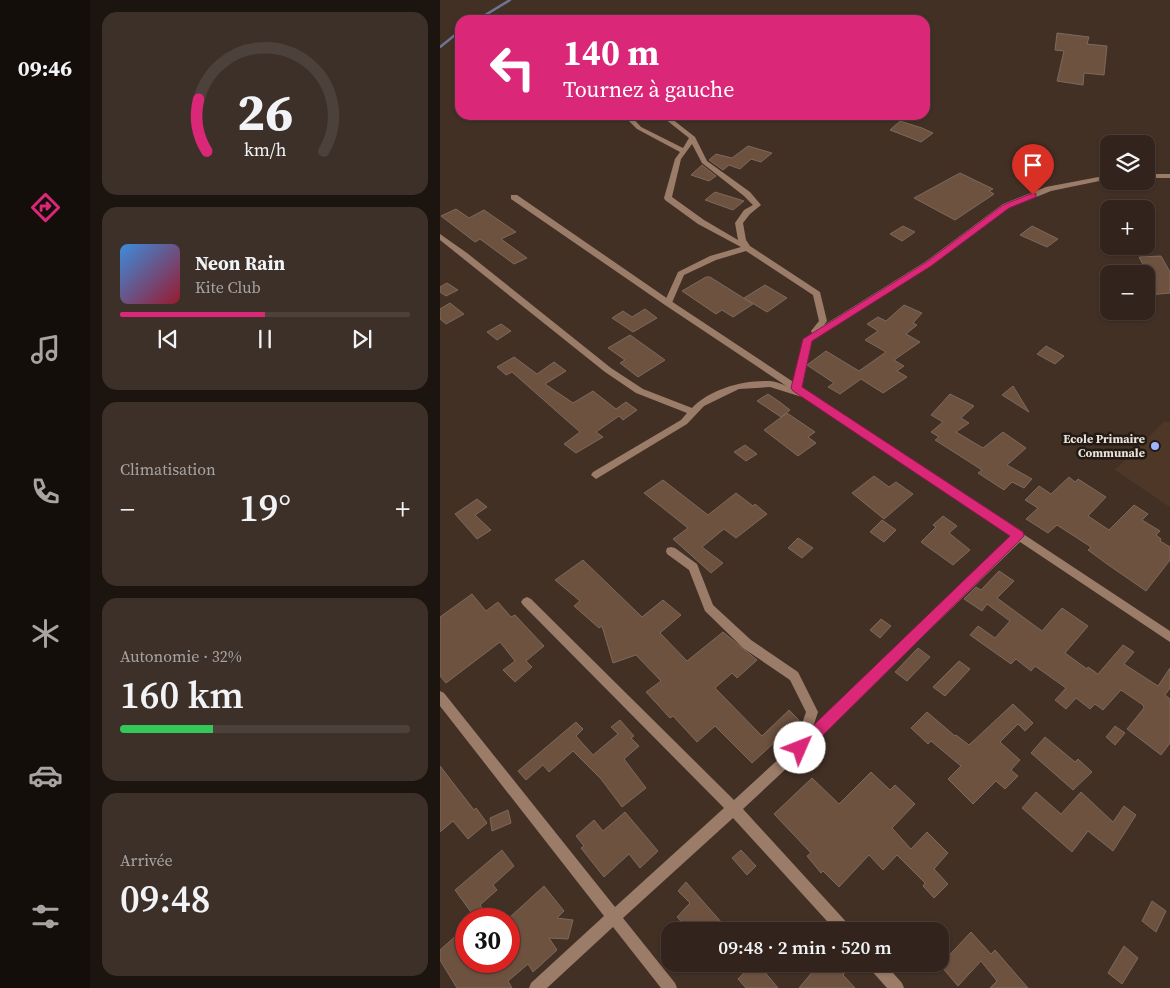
<!DOCTYPE html>
<html lang="fr">
<head>
<meta charset="utf-8">
<style>
  :root { --surface:#32241c; --page:#3d3029; --text:#f1f3f6; --muted:#a8a4a3; --line:#4d413b; --accent:#db2777 }
  body { margin:0; font-family:"Source Serif 4",serif; background:var(--page); color:var(--text); height:100vh; display:flex; flex-direction:column; font-size:19px; white-space:nowrap }
  * { box-sizing:border-box; margin:0 }
  p { font-size:16px; color:var(--muted) }
  .icon { flex:none; width:28px; height:28px; fill:none; stroke:currentColor; stroke-width:2; stroke-linecap:round; stroke-linejoin:round }
  .map { position:relative; flex:1; overflow:hidden }
  .panel { display:flex; flex-direction:column; gap:12px; padding:12px; background:#1c140f; width:350px }
  .panel>* { flex:none }
  .banner { position:absolute; left:15px; top:15px; width:475px; height:105px; border-radius:15px; box-shadow:0 1px 4px #0004,0 0 0 1px var(--line); background:#db2777; color:#fff; overflow:hidden }
  .tools { position:absolute; left:660px; top:135px; display:grid; gap:10px }
  .tools a { display:grid; place-items:center; width:55px; height:55px; border-radius:10px; background:var(--surface); box-shadow:0 1px 4px #0004,0 0 0 1px var(--line); font-size:25px }
  .speed { position:absolute; left:15px; top:908px; display:flex; gap:10px; font-size:25px; font-weight:700; text-align:center }
  .speed>* { display:grid; place-content:center; width:65px; height:65px; border-radius:50%; background:var(--surface); box-shadow:0 1px 4px #0004,0 0 0 1px var(--line); line-height:1 }
  .speed .limit { border:8px solid #d22; background:#fff; color:#111 }
  .pin { position:absolute; display:grid; place-items:center; width:42px; height:42px; color:#fff; margin:-51px -21px; border-radius:50% 50% 50% 0; rotate:-45deg; box-shadow:0 0 5px #0007 }
  .pin .icon { rotate:45deg }
  .me { position:absolute; width:55px; margin:-28px; rotate:46deg; stroke-linejoin:round; filter:drop-shadow(0 0 4px #0008) }
  .turn { display:flex; align-items:center; gap:18px; height:105px; padding:0 25px; font-size:22px }
  .turn .icon { width:65px; height:65px; stroke-width:2.5 }
  .turn b { display:block; font-size:35px; line-height:42px }
  .big { font-size:38px; font-weight:600; line-height:1.1 }
  .panel .tile { flex:1; display:flex; flex-direction:column; justify-content:center; gap:8px; min-width:0; padding:0 18px; border-radius:15px; background:var(--page) }
  .panel .dial { align-items:center; gap:0 }
  .dial svg { height:130px; overflow:visible; fill:none; stroke:var(--line); stroke-width:7; stroke-linecap:round; text-anchor:middle }
  .dial text { fill:var(--text); stroke:none }
  .song { display:flex; align-items:center; gap:15px }
  .cover { width:60px; height:60px; border-radius:8px; background:linear-gradient(135deg,hsl(210 70% 55%),hsl(350 70% 35%)) }
  .played { height:5px; border-radius:2px; background:linear-gradient(90deg,var(--accent) 50%,var(--line) 50%) }
  .keys { display:flex; justify-content:space-around; direction:ltr }
  .heat { display:flex; justify-content:space-between; align-items:center; font-size:28px; direction:ltr }
  .charge { height:8px; border-radius:4px; background:linear-gradient(90deg,#34c759 32%,var(--line) 0) }
  .trip { position:absolute; left:221px; top:922px; width:288px; height:50px; border-radius:15px; background:var(--surface); box-shadow:0 1px 4px #0004,0 0 0 1px var(--line); font-weight:600; line-height:50px; text-align:center }
  main { display:flex; flex:1; min-height:0 }
  .tab-bar { display:flex; flex-direction:column; width:90px; justify-content:space-around; align-items:center; background:#140e0b; color:var(--muted) }
  .tab-bar .icon { width:35px; height:35px }
  .tab-bar .on { color:var(--accent) }
  .tab-bar b { font-size:22px; color:var(--text) }
  .map>svg:first-child { display:block }
</style>
</head>
<body>
<main>
<nav class="tab-bar">
<b>09:46</b>
<svg class="icon on" aria-label="directions" viewBox="0 0 24 24"><path d="M12 3l9 9-9 9-9-9zM9 14v-3h6M13 9l2 2-2 2"/></svg>
<svg class="icon" aria-label="music" viewBox="0 0 24 24"><path d="M9 18V5l10-2v13"/><circle cx="6" cy="18" r="3"/><circle cx="16" cy="16" r="3"/></svg>
<svg class="icon" aria-label="phone" viewBox="0 0 24 24"><path d="M5 4h4l2 5-3 2q2 4 5 5l2-3 5 2v4C11 20 4 13 5 4z"/></svg>
<svg class="icon" aria-label="climate" viewBox="0 0 24 24"><path d="M12 3v18M4 7l16 10M4 17L20 7"/></svg>
<svg class="icon" aria-label="car" viewBox="0 0 24 24"><path d="M5 17H2v-5l4-1 3-4h7l3 4 3 1v5h-3M9 17h6M6 11h13"/><circle cx="7" cy="17" r="2"/><circle cx="17" cy="17" r="2"/></svg>
<svg class="icon" aria-label="filters" viewBox="0 0 24 24"><path d="M4 7h16M4 17h16"/><circle cx="9" cy="7" r="2"/><circle cx="15" cy="17" r="2"/></svg>
</nav>
<section class="panel">
<div class="tile dial"><svg viewBox="0 0 100 80">
<path d="M14 69A42 42 0 1 1 86 69"/>
<path d="M14 69A42 42 0 0 1 9 37" stroke="#db2777"/>
<text x="50" y="56" font-size="32" font-weight="700">26</text>
<text x="50" y="72" font-size="11">km/h</text>
</svg></div>
<div class="tile">
<div class="song"><i class="cover"></i><div><b>Neon Rain</b><p>Kite Club</p></div></div>
<div class="played"></div>
<div class="keys"><svg class="icon" aria-label="previous" viewBox="0 0 24 24"><path d="M18 5L8 12l10 7zM5 5v14"/></svg><svg class="icon" aria-label="pause" viewBox="0 0 24 24"><path d="M8 5v14M16 5v14"/></svg><svg class="icon" aria-label="next" viewBox="0 0 24 24"><path d="M6 5l10 7-10 7zM19 5v14"/></svg></div>
</div>
<div class="tile"><p>Climatisation</p>
<div class="heat"><a>−</a><b class="big">19°</b><a>+</a></div>
</div>
<div class="tile"><p>Autonomie · 32%</p><b class="big">160 km</b><div class="charge"></div></div>
<div class="tile"><p>Arrivée</p><b class="big">09:48</b></div>
</section>
<div class="map">
<svg width="730" height="988" viewBox="0 0 730 988">
  <rect width="100%" height="100%" fill="#423025"/>
  <polygon fill="#4f3727" points="724,422 730,422 730,507 675,470"/>
  <g fill="none" stroke-linecap="round" stroke-linejoin="round">
    <g stroke="#6d7593" stroke-width="2.5">
      <polyline points="37,20 70,0"/>
      <polyline points="0,47 20,31"/>
    </g>
  </g>
  <g fill="#6e5240" stroke="#7d695c">
    <polygon points="617,33 649,37 647,44 667,46 664,75 644,73 643,85 617,81 624,51 615,50"/>
    <polygon points="460,121 482,128 493,133 481,142 450,130"/>
    <polygon points="308,146 332,153 321,162 311,159 300,169 289,165 283,170 269,160 276,154 292,158"/>
    <polygon points="262,165 276,176 269,181 251,175"/>
    <polygon points="520,173 553,189 549,191 554,194 515,220 474,198"/>
    <polygon points="275,192 304,201 293,210 265,200"/>
    <polygon points="16,209 29,218 44,210 76,232 61,239 87,258 74,264 40,239 35,242 1,216"/>
    <polygon points="463,226 475,232 462,241 450,234"/>
    <polygon points="592,226 618,239 607,247 580,235"/>
    <polygon points="721,256 730,272 730,293 709,295 706,289 706,270 699,257"/>
    <polygon points="266,277 270,277 313,304 293,317 282,310 276,314 242,291"/>
    <polygon points="7,283 18,290 6,296 0,292 0,287"/>
    <polygon points="325,285 347,298 327,312 304,298"/>
    <polygon points="10,303 24,314 6,324 0,319 0,309"/>
    <polygon points="464,305 482,313 473,323 477,325 466,334 480,342 454,360 464,366 457,371 467,377 443,393 421,379 400,394 388,387 394,383 367,365 386,351 419,371 446,352 425,340 438,331 427,324 438,317 446,321"/>
    <polygon points="205,309 217,318 193,332 172,318 183,311 192,317"/>
    <polygon points="61,324 71,331 57,340 47,332"/>
    <polygon points="190,335 225,360 198,377 180,363 185,360 168,348"/>
    <polygon points="606,346 624,356 615,364 597,354"/>
    <polygon points="74,357 97,374 114,362 126,371 105,384 133,403 153,391 176,409 186,402 197,410 183,420 179,416 156,432 163,437 136,453 124,444 140,432 72,372 66,375 57,367"/>
    <polygon points="573,386 589,412 562,395"/>
    <polygon points="328,394 341,403 350,410 341,417 317,401"/>
    <polygon points="510,394 534,406 521,418 529,423 516,432 543,448 563,432 586,448 567,465 592,479 584,488 572,482 564,490 538,473 542,470 495,440 499,437 491,432 503,422 491,415"/>
    <polygon points="347,413 375,432 368,437 376,443 358,456 324,430"/>
    <polygon points="305,445 317,454 306,461 294,452"/>
    <polygon points="434,476 449,487 456,482 473,494 444,519 412,493"/>
    <polygon points="629,477 635,482 638,479 666,497 648,516 669,530 694,505 708,514 702,520 720,531 716,535 721,539 720,541 730,547 730,560 706,591 667,564 648,550 651,547 617,525 608,533 586,519 598,508 585,500 599,486 611,494"/>
    <polygon points="223,480 268,515 296,493 313,506 315,504 327,514 296,538 284,529 262,547 283,563 271,573 233,539 248,528 204,493"/>
    <polygon points="37,499 47,507 35,515 51,530 37,539 15,514"/>
    <polygon points="503,516 517,526 509,533 530,550 513,565 481,542 496,527 493,525"/>
    <polygon points="442,520 456,530 444,542 430,532"/>
    <polygon points="358,538 373,548 362,558 348,548"/>
    <polygon points="143,560 202,617 223,600 241,615 220,633 247,661 283,632 317,660 297,678 292,673 275,688 322,736 349,710 359,720 312,763 275,726 257,742 233,716 230,718 206,692 221,681 196,655 173,663 162,626 159,628 134,606 140,601 115,580"/>
    <polygon points="559,571 574,581 557,598 602,631 622,608 648,626 625,653 647,669 648,667 658,674 683,645 694,652 684,664 718,686 730,668 730,688 725,695 730,699 730,743 721,755 687,729 704,708 703,705 681,690 663,710 655,704 650,709 636,698 626,709 615,700 626,688 595,666 591,671 576,659 571,664 530,635 538,626 555,638 570,621 547,604 542,611 524,599 536,587 541,590"/>
    <polygon points="32,594 46,611 58,602 71,617 75,615 104,646 86,661 92,667 75,682 63,670 75,661 60,642 6,683 0,676 0,617"/>
    <polygon points="441,619 451,626 440,638 430,630"/>
    <polygon points="478,648 490,657 467,681 455,672"/>
    <polygon points="519,661 530,669 505,696 493,687"/>
    <polygon points="573,704 593,723 585,731 578,724 560,742 580,760 571,770 578,776 565,789 556,781 533,804 508,779 521,766 491,741 488,744 471,728 487,712 515,736 516,735 529,745"/>
    <polygon points="180,720 194,736 191,738 199,746 184,759 206,788 182,807 161,779 133,751 109,772 103,765 86,780 78,771 136,722 143,729 136,736 153,755 178,734 171,727"/>
    <polygon points="675,726 685,733 675,745 666,737"/>
    <polygon points="605,737 635,762 638,759 652,772 633,790 591,753"/>
    <polygon points="0,766 34,810 36,808 47,823 28,839 13,821 0,832"/>
    <polygon points="431,772 450,790 455,785 475,804 452,828 471,849 487,832 508,853 494,869 508,884 494,898 483,886 485,883 457,855 443,870 429,855 399,887 383,871 381,873 367,856 371,853 334,814 372,778 399,804"/>
    <polygon points="596,792 621,814 641,792 673,822 684,806 696,815 673,851 648,831 632,852 582,808"/>
    <polygon points="68,810 71,823 52,831 50,818"/>
    <polygon points="185,812 218,851 200,868 189,854 164,877 141,848 144,846 136,836 154,820 163,831"/>
    <polygon points="62,850 74,866 53,885 57,890 40,905 50,919 36,919 15,890"/>
    <polygon points="301,850 316,866 307,875 292,858"/>
    <polygon points="246,882 282,923 275,931 250,931 237,917 250,903 238,891"/>
    <polygon points="104,886 124,911 117,918 133,920 128,939 109,938 117,950 93,972 88,964 68,981 72,988 17,988 0,960 0,950 26,927 26,961 69,961 69,918"/>
    <polygon points="712,901 726,911 716,932 702,921"/>
    <polygon points="531,932 551,954 555,950 588,988 550,988 557,981 541,961 518,986 500,965"/>
    <polygon points="684,946 698,958 682,984 668,973"/>
    <polygon points="312,964 331,964 324,971 338,988 306,988 298,979"/>
    <polygon points="379,964 412,964 403,975 415,988 359,988"/>
  </g>
  <g fill="none" stroke-linecap="round" stroke-linejoin="round">
    <g fill="#9b7c69" fill-rule="evenodd">
      <path d="M183 115H190L201 127 243 148 249 138 220 115H227L255 137 267 161 310 192 321 205 310 214 303 223 306 240 310 246 380 292 387 321 384 325 485 262 563 204 606 187 669 175V179L611 191 569 208 491 266 372 340 359 390 365 392 367 394 365 396 362 397 330 387 299 389 264 406 247 424 156 479 151 475 153 472 241 420 247 413 196 393 165 372 0 240V234L27 253 171 368 203 389 252 408C270 389 303 380 329 381 336 381 344 385 352 388L364 339 372 333 371 331 379 321 373 295 306 251 276 260 244 275 231 305H225L224 303 238 272 270 256 301 247 258 224 225 200 224 198 235 159 240 152 197 129ZM252 144 262 163 304 196 313 205 304 210 295 223 298 240 264 220 232 197 241 159Z"/>
      <rect x="706" y="174" width="24" height="4"/>
      <polygon points="579,532 583,533 584,536 583,539 364,752 303,809 410,926 412,931 396,931 293,818 183,918 235,983 237,988 221,988 173,927 107,988 89,988 91,983 164,916 0,706 0,691 4,693 175,907 284,808 83,605 81,602 83,599 87,597 91,599 294,800 355,744 366,712 350,680 303,648 265,611 249,570 227,554 226,551 227,548 231,547 235,548 257,564 273,605 311,640 358,672 378,712 373,727 575,533"/>
      <polygon points="428,964 445,964 462,983 464,988 447,988 430,969"/>
    </g>
    <polygon fill="#9b7c69" fill-rule="evenodd" points="71,195 77,195 231,301 730,631 730,642 225,305 71,199"/>
  </g>
  <polygon fill="#db2777" stroke="#8e194d" points="593,193 596,194 596,197 569,208 491,266 372,341 362,387 583,532 584,536 365,753 360,755 355,753 353,748 355,743 570,536 353,391 351,388 363,339 485,263 563,205"/>
  <circle fill="#a0b3fd" stroke="#221a15" stroke-width="2" cx="715" cy="446" r="5"/>
  <g text-anchor="middle" dominant-baseline="central" stroke-width="5" stroke-linejoin="round" paint-order="stroke">
    <g font-size="12" font-weight="bold" fill="#ece1d9" stroke="#221a15" text-anchor="end">
      <text x="705" y="439">Ecole Primaire<tspan x="705" dy="14">Communale</tspan></text>
    </g>
  </g>
</svg>
<div class="tools">
<a><svg class="icon" aria-label="layers" viewBox="0 0 24 24"><path d="M12 4l9 5-9 5-9-5zM3 14l9 5 9-5"/></svg></a>
<a>+</a>
<a>−</a>
</div>
<div class="speed"><div class="limit">30</div></div>
<div class="pin" style="left:593px;top:195px;background:#d93025"><svg class="icon" aria-label="arrive" viewBox="0 0 24 24"><path d="M6 21V4h12l-3 4 3 4H6"/></svg></div>
<svg class="me" style="left:360px;top:748px" viewBox="-20 -20 40 40"><circle r="19" fill="#fff"/><path d="M0-13L10 11 0 6-10 11z" fill="#db2777"/></svg>
<div class="trip">09:48 · 2 min · 520 m</div>
<div class="banner">
<div class="turn"><svg class="icon" aria-label="left" viewBox="0 0 24 24"><path d="M17 20v-9H6M10 6l-5 5 5 5"/></svg><div><b>140 m</b>Tournez à gauche</div></div>
</div>
</div>
</main>
</body>
</html>
